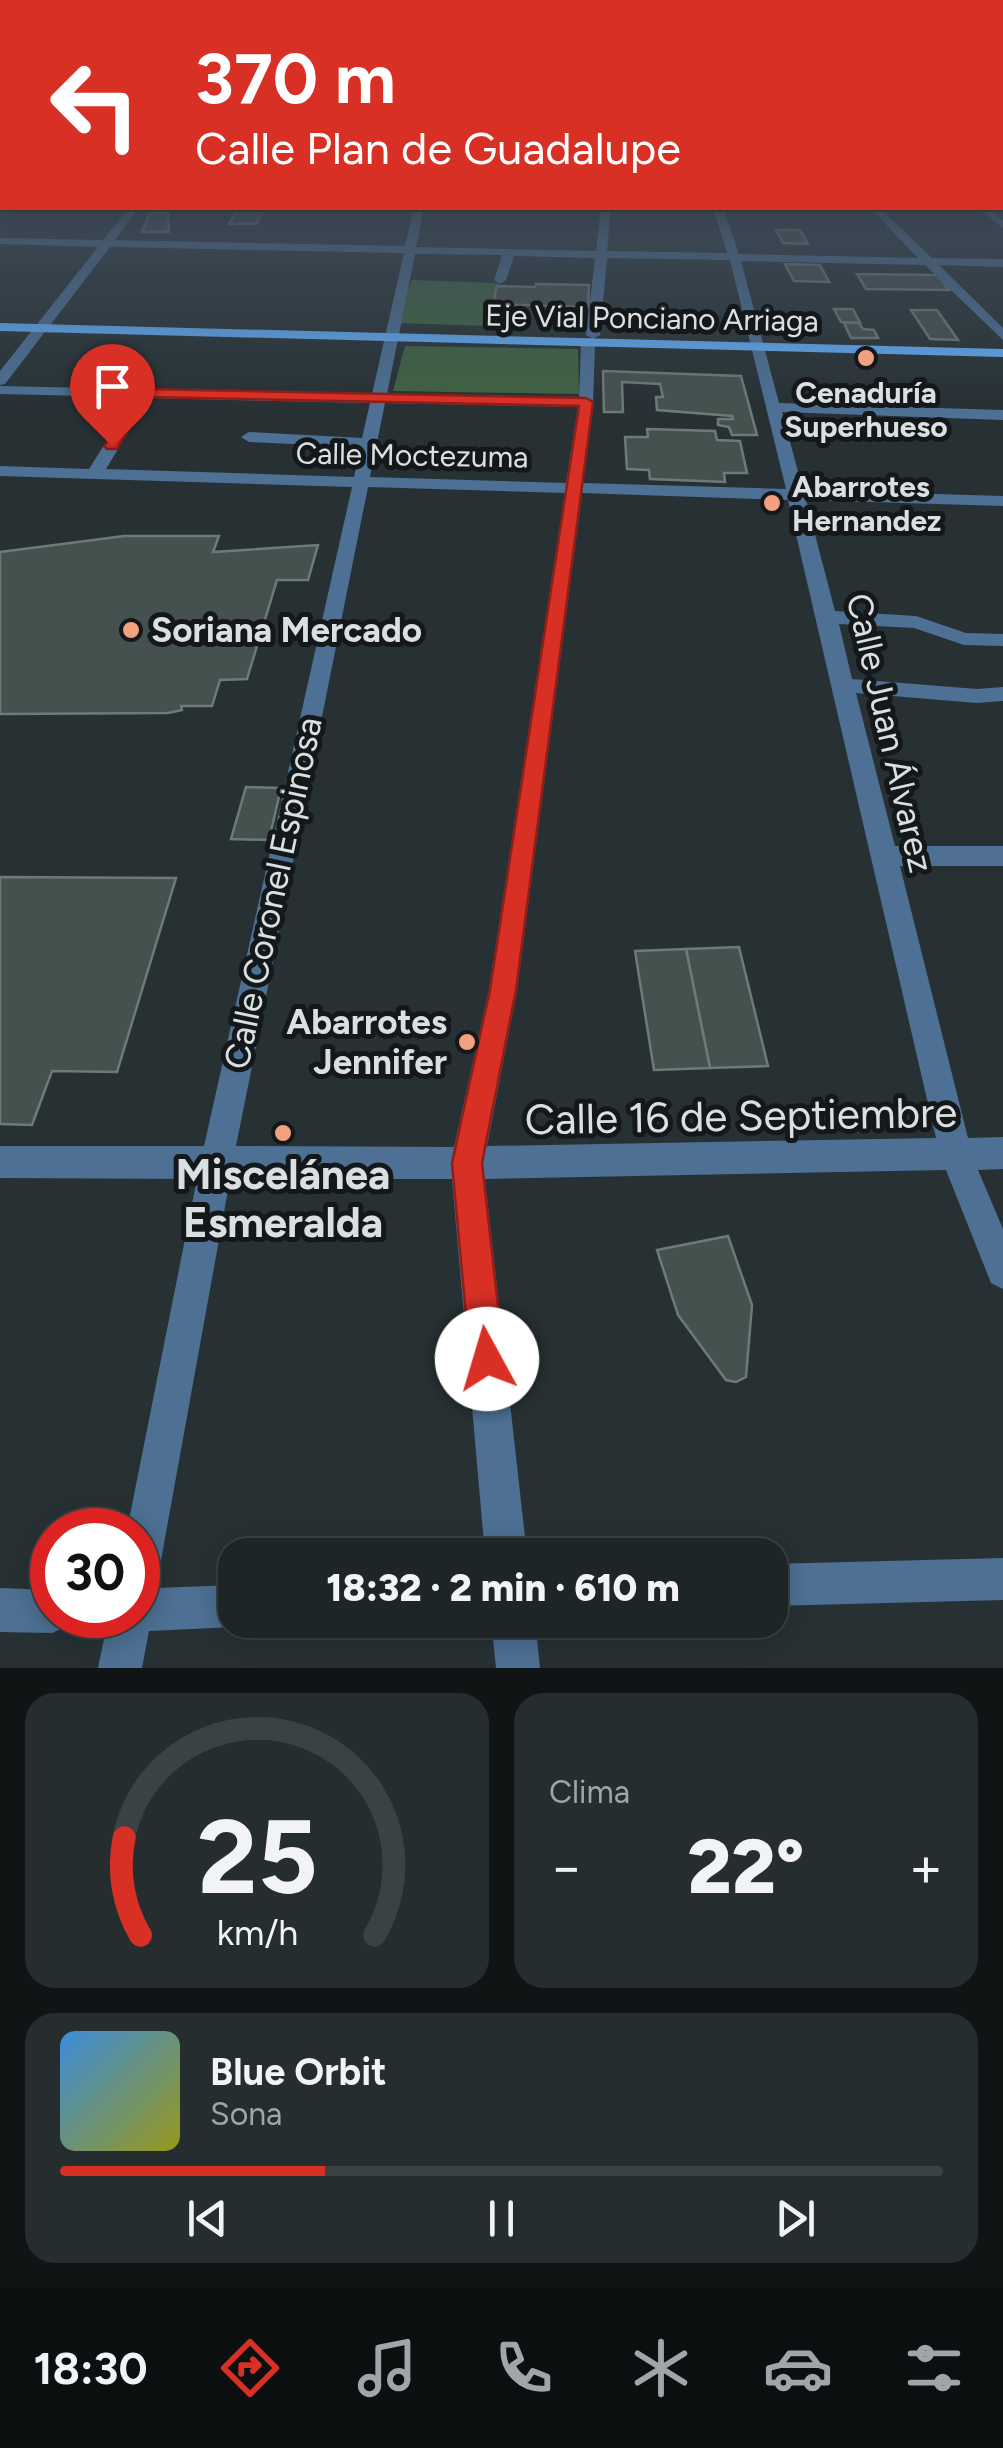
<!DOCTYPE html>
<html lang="es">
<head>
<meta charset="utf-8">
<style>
  :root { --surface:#1d2527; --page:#252d2f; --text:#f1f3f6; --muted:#a0a5a7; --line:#3b4244; --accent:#d93025 }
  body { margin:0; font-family:Figtree,sans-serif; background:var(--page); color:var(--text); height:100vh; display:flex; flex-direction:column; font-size:38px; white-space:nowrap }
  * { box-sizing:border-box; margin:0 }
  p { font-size:32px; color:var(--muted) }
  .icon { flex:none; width:55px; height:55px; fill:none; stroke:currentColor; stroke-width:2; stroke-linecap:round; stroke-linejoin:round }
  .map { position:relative; height:1668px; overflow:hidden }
  .details { display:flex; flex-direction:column; gap:25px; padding:25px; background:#101415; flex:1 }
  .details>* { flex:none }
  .hud { position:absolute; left:0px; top:0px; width:1005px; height:210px; box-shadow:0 5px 25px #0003,0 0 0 2px var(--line); background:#d93025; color:#fff; overflow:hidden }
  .speed { position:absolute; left:30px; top:1508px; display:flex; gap:20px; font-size:50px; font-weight:700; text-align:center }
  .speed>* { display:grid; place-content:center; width:130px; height:130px; border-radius:50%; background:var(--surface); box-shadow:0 5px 25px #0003,0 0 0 2px var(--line); line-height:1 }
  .speed .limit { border:15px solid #d22; background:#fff; color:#111 }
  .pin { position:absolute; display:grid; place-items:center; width:85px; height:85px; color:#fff; margin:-102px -42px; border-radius:50% 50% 50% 0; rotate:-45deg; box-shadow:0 0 10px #0007 }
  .pin .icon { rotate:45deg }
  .me { position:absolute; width:110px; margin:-55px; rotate:354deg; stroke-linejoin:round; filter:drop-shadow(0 0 8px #0008) }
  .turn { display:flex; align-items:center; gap:35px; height:210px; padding:0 30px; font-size:45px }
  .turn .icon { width:130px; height:130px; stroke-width:2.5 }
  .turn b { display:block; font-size:70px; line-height:85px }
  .big { font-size:75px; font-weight:800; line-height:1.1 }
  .details .widget { flex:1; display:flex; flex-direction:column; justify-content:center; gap:15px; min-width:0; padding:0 35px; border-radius:30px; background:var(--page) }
  .details .dial { align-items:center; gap:0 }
  .dial svg { height:260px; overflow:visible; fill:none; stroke:var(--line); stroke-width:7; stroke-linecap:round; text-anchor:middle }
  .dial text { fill:var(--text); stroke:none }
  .song { display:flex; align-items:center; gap:30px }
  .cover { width:120px; height:120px; border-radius:15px; background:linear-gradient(135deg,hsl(210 70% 55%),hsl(60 70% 35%)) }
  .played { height:10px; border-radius:5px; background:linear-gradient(90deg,var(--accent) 30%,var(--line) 30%) }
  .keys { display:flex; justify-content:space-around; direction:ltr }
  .heat { display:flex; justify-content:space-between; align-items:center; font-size:55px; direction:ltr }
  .details .tiles { flex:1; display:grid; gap:25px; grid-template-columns:1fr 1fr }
  .widget:last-child { grid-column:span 2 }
  .trip { position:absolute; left:218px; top:1538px; width:570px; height:100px; border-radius:30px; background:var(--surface); box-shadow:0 5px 25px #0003,0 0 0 2px var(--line); font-weight:800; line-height:100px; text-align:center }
  .menu { display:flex; height:160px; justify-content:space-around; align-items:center; background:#0c0f10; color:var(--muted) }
  .menu .icon { width:70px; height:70px }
  .menu .active { color:var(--accent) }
  .menu b { font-size:45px; color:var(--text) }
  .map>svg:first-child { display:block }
</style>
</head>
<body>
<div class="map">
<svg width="1003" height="1668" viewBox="0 0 1003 1668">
  <rect width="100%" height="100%" fill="#273134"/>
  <g fill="#406242">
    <polygon points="412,280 498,283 489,326 396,323"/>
    <polygon points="405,346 578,349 579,394 393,391"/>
  </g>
  <g fill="#45514e" stroke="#6e7a77" stroke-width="2.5">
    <polygon points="238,208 265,208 256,224 229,224"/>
    <polygon points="159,212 168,213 169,232 142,232 150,213"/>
    <polygon points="776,230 800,230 808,244 783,243"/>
    <polygon points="785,264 820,265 829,282 794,281"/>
    <polygon points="857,274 938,275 949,290 866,289"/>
    <polygon points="536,284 589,285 588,307 493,304 497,286 535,287"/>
    <polygon points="834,309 853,309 860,323 841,322"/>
    <polygon points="911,310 937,310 958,340 930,339"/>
    <polygon points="844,323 859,323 863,329 874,330 878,338 851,338"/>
    <polygon points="603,371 741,376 757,435 732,435 729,427 718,425 718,419 733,419 732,416 657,410 656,397 663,397 660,384 622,382 623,412 604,412"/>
    <polygon points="647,429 715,431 717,440 740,441 747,473 724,473 725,482 650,479 649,470 627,469 625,437 648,437"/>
    <polygon points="124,536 219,536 213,552 318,545 308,580 277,580 247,679 220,680 212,706 181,706 182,710 168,713 0,714 0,552"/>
    <polygon points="246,787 281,788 269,840 231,839"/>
    <polygon points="0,877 176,878 117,1072 52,1071 32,1125 0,1124"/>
    <polygon points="739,947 768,1066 710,1068 686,949"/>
    <polygon points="686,949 710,1068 654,1070 635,951"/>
    <polygon points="728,1236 752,1305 746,1377 736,1382 726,1380 678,1315 657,1250"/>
  </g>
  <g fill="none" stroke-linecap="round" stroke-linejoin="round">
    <g fill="#4d7094" fill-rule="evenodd">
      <rect x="1002" y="188" width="1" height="6"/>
      <path d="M129 208H139L115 240 405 246 414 208H424L416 247 596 251 601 208H611L607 251 727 253 713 208H723L739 254 918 258 870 208H880L932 258 1003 259V267L939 265 1003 328V340L925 265 741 261 779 403 1003 410V420L782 412 803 490 1003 496V506L806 500 835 611 916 616 966 633 1003 634V646L964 645 914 628 839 624 852 679 977 689 1003 687V701L977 703 856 693 895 846H1003V866H900L968 1138 1003 1137V1169L978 1170 1003 1229V1289L991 1283 946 1170 485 1179 527 1555H485L452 1179H230L156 1588 235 1585V1620H251L235 1627 149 1631 142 1668H98L109 1615H138V1530H127L197 1179 0 1178V1146H204L352 487 0 476V466L89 469 134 397 0 394V386L372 394 404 253 110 247 5 384 0 385V371L98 247 0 244V238L103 240ZM415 254 502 255 494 280 500 284 506 280 514 256 595 258 586 335 593 339 600 335 607 258 730 260 786 489 583 483 593 403 595 344 588 340 581 344 579 398 387 394ZM149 398 370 403 362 438 249 432 241 437 249 442 360 447 354 477 106 469ZM385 403 578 407 566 483 370 477ZM368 487 565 493 489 990 454 1147 236 1146ZM582 493 788 500 936 1138 487 1146 517 990Z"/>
      <polygon points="977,208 988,208 1003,220 1003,228"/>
      <polygon points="1003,1558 1003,1600 770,1606 770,1564"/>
      <polygon points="0,1588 52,1590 52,1615 72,1615 67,1626 52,1633 0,1632"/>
      <polygon points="491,1620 535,1620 540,1668 496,1668"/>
    </g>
    <g fill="#64aef9" fill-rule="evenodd">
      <rect x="1002" y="183" width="1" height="6"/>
      <rect x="0" y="200" width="2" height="6"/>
      <polygon points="0,323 1003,349 1003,357 0,331"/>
    </g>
  </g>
  <linearGradient id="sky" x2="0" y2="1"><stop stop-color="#151b1d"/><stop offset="0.43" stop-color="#414e5c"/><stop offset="1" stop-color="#414e5c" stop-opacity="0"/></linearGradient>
  <rect width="1003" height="410" fill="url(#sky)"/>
  <polygon fill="#d93025" stroke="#8d1f18" stroke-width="2.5" points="144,389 586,398 593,402 516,990 482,1163 504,1359 499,1371 487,1376 475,1371 470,1359 452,1163 490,990 579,406 149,397 117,449 107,449 104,446 138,393"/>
  <g fill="#f2a080" stroke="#14181a" stroke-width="4">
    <circle cx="866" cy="358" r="10"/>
    <circle cx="772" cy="503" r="10"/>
    <circle cx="131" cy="630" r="10"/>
    <circle cx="467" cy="1042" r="10"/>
    <circle cx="283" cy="1133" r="10"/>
  </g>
  <g text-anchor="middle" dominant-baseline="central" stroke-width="10" stroke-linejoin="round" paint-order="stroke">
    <g font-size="30" fill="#dae0e2" stroke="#14181a">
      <text transform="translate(652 318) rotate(1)">Eje Vial Ponciano Arriaga</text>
      <text transform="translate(412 455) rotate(1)">Calle Moctezuma</text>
    </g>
    <g font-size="30" font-weight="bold" fill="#dae0e2" stroke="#14181a">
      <text x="866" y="392">Cenaduría<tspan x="866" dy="34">Superhueso</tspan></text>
      <text x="792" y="486" text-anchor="start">Abarrotes<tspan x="792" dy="34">Hernandez</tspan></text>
    </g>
    <g font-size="35" font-weight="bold" fill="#dae0e2" stroke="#14181a" text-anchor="start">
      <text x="151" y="630">Soriana Mercado</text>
      <text x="447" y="1022" text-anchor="end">Abarrotes<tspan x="447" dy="40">Jennifer</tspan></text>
    </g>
    <g font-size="35" fill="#dae0e2" stroke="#14181a">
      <text transform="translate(890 733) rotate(77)">Calle Juan Álvarez</text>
      <text transform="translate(273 893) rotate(-78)">Calle Coronel Espinosa</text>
    </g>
    <g font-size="42" fill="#dae0e2" stroke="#14181a">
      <text transform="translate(741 1116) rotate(-1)">Calle 16 de Septiembre</text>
    </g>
    <g font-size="42" font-weight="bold" fill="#dae0e2" stroke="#14181a">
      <text x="283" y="1174">Miscelánea<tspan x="283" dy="48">Esmeralda</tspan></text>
    </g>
  </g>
</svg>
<div class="speed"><div class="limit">30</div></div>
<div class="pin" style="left:112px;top:446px;background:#d93025"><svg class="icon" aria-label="arrive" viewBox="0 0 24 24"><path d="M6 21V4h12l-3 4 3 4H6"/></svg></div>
<svg class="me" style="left:487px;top:1359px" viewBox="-20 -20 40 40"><circle r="19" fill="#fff"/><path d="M0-13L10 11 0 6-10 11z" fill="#d93025"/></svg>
<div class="trip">18:32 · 2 min · 610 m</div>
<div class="hud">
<div class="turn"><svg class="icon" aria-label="left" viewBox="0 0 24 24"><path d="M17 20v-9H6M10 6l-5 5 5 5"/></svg><div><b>370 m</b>Calle Plan de Guadalupe</div></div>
</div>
</div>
<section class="details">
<div class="tiles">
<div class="widget dial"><svg viewBox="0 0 100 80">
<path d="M14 69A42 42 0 1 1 86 69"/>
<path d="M14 69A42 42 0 0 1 9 39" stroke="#d93025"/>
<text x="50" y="56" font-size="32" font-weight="700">25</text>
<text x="50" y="72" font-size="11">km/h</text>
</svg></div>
<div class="widget"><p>Clima</p>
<div class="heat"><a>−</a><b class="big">22°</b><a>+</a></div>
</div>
<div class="widget">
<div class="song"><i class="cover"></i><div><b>Blue Orbit</b><p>Sona</p></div></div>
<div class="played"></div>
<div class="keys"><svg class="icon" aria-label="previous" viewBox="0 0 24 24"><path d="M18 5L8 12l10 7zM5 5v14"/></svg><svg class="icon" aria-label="pause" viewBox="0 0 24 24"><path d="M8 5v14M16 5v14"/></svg><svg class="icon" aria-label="next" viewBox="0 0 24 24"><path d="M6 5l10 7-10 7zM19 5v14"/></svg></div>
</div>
</div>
</section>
<nav class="menu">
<b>18:30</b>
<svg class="icon active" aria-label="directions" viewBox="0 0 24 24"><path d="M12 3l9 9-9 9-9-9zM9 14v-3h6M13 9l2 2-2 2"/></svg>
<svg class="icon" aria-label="music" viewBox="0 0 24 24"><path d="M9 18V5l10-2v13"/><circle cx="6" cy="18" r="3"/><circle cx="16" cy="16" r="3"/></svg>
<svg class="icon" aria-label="phone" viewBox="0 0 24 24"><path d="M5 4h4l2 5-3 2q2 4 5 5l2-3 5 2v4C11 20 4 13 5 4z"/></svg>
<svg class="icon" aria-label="climate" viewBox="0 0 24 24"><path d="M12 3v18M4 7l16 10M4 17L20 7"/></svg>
<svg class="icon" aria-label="car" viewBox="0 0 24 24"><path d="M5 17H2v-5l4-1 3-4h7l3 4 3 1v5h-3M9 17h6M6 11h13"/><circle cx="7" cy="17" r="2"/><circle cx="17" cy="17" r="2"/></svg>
<svg class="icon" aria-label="filters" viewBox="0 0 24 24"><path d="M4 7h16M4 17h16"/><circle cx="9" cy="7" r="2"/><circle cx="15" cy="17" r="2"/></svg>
</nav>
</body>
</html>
